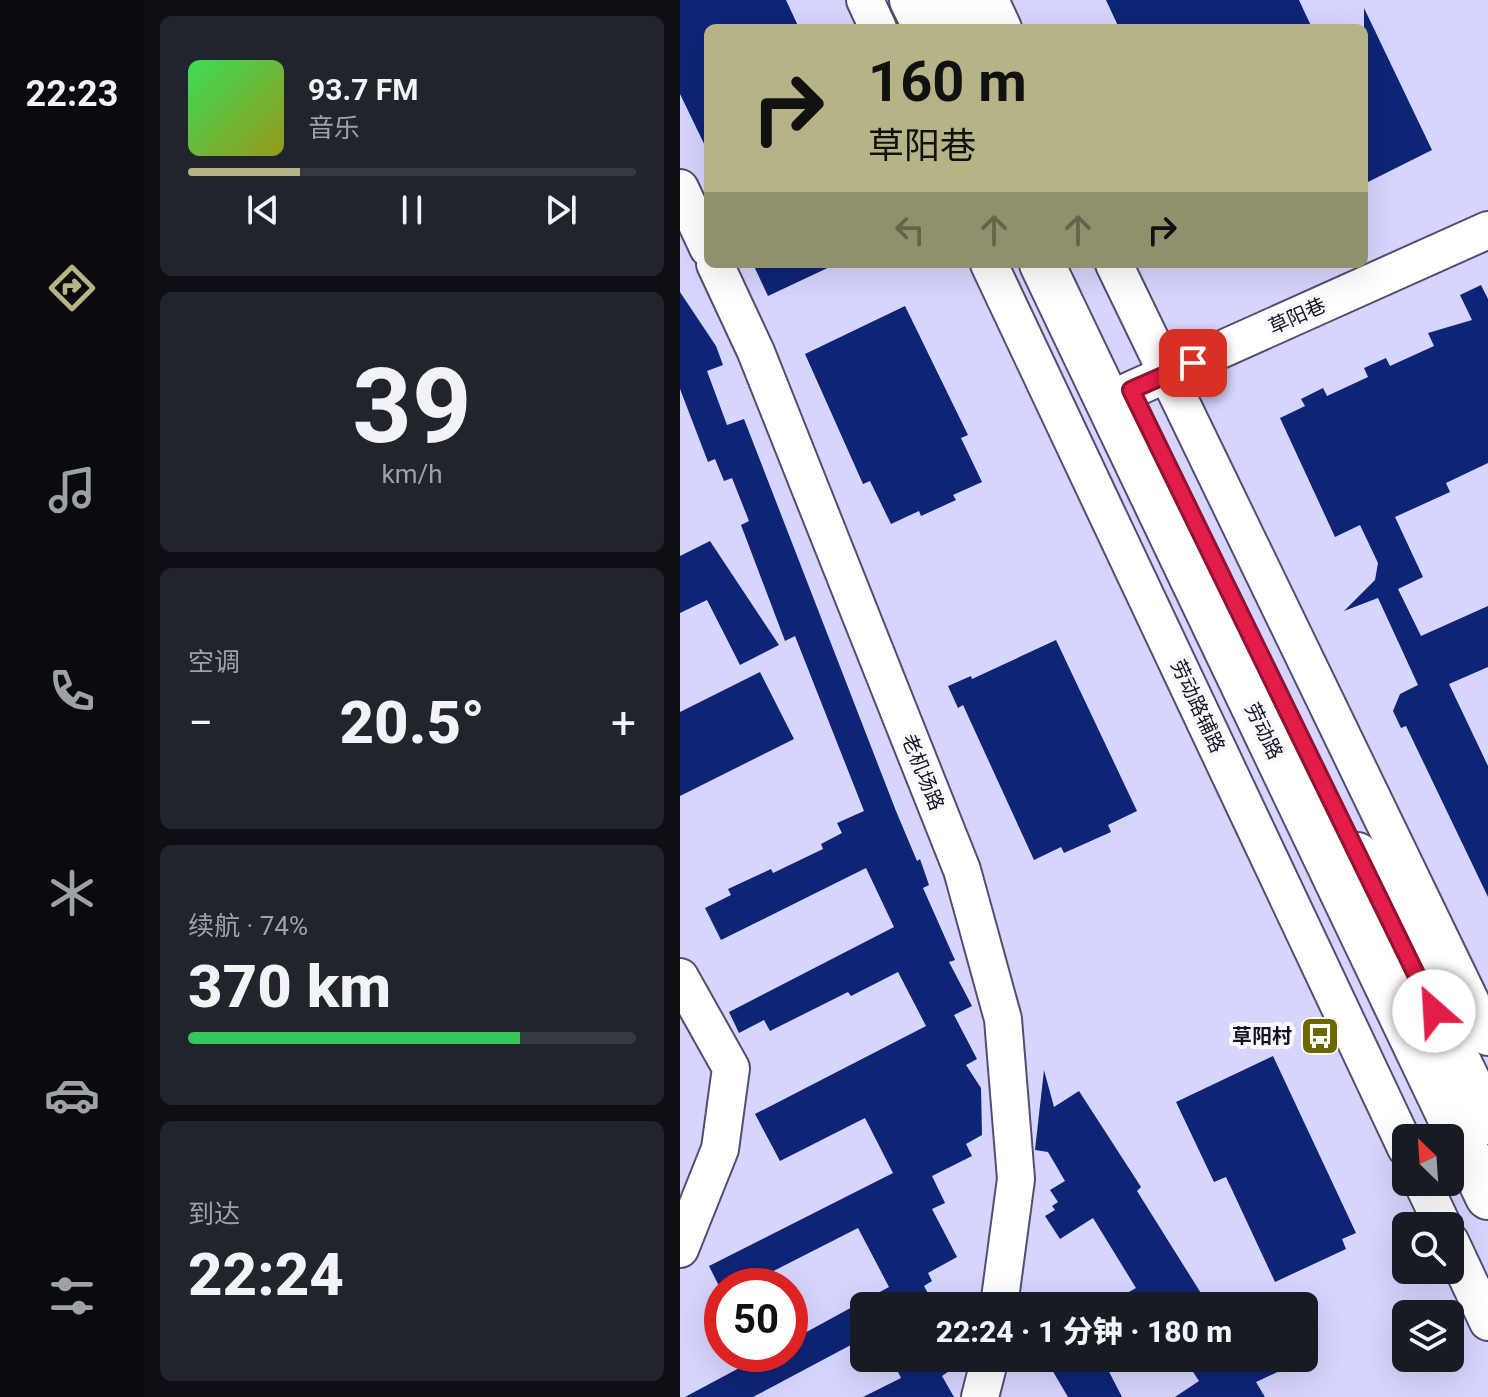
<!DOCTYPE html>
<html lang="zh">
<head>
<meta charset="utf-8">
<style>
  :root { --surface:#171b24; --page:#20242c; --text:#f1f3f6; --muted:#9ea1a6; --line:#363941; --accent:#b6b487 }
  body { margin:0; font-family:Roboto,"Noto Sans SC",sans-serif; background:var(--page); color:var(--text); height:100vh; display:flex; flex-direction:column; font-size:30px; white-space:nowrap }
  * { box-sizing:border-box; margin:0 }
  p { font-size:26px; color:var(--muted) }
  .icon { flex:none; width:44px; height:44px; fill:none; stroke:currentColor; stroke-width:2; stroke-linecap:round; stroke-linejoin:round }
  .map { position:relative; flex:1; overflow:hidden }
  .drawer { display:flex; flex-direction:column; gap:16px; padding:16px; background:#0d0f14; width:536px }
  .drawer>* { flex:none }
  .hud { position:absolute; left:24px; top:24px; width:664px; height:244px; border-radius:12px; box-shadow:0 8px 32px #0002; background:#b6b487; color:#111; overflow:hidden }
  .needle { width:52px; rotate:335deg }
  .controls { position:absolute; left:712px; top:1124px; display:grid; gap:16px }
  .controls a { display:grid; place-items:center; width:72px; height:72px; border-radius:12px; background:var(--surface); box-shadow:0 8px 32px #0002; font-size:40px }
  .speed { position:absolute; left:24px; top:1268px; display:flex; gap:16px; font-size:40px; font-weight:700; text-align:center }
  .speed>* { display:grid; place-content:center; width:104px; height:104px; border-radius:50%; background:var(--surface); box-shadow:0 8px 32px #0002; line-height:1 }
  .speed .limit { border:12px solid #d22; background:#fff; color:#111 }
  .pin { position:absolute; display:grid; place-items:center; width:68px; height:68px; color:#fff; margin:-34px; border-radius:16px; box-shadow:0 4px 12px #0006 }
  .me { position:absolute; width:88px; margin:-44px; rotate:334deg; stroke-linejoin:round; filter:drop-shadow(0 0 6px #0008) }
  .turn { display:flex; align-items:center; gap:28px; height:168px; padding:0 32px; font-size:36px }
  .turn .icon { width:104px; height:104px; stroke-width:2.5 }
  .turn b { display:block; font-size:56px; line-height:68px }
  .lanes { display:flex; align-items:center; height:76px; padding:0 32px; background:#0003; justify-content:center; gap:40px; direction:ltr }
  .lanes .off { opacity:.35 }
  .big { font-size:60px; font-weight:800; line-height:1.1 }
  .drawer .card { flex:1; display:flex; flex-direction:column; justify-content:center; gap:12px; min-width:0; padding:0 28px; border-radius:12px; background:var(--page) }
  .drawer .dial { align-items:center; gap:0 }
  .dial b { font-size:104px; line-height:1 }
  .song { display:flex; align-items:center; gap:24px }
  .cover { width:96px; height:96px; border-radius:12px; background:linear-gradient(135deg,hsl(130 70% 55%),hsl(60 70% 35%)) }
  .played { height:8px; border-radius:4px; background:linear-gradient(90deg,var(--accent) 25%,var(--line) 25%) }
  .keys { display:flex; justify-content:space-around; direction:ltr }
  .heat { display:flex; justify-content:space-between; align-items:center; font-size:44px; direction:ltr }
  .charge { height:12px; border-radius:6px; background:linear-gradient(90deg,#34c759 74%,var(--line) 0) }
  .trip { position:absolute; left:170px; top:1292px; width:468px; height:80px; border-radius:12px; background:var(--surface); box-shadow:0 8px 32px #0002; font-weight:800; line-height:80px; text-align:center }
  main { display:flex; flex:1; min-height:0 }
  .dock { display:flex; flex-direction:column; width:144px; justify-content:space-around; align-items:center; background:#090b0e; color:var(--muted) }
  .dock .icon { width:56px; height:56px }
  .dock .selected { color:var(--accent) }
  .dock b { font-size:36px; color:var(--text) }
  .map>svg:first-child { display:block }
</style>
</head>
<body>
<main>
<nav class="dock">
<b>22:23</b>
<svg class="icon selected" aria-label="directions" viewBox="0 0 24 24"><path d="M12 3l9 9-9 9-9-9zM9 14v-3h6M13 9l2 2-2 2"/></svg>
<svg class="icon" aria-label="music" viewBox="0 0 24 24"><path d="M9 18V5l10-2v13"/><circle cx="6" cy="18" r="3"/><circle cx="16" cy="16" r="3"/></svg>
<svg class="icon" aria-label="phone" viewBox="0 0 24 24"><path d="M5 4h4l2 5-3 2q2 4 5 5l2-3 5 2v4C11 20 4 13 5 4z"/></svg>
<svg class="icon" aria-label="climate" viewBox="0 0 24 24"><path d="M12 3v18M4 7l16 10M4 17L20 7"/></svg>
<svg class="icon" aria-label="car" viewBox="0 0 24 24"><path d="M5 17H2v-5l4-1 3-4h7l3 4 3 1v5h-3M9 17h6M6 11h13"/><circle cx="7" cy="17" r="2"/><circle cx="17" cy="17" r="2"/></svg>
<svg class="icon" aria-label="filters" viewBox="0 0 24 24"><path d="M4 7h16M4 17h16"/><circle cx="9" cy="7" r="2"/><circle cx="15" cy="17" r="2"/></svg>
</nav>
<section class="drawer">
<div class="card">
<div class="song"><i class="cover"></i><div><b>93.7 FM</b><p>音乐</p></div></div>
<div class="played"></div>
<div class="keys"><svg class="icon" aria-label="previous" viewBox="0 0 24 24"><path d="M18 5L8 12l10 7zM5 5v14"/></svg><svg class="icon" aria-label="pause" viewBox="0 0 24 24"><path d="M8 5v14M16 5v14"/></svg><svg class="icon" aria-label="next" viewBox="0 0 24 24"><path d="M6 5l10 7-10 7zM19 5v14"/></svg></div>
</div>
<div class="card dial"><b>39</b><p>km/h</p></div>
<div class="card"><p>空调</p>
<div class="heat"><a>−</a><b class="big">20.5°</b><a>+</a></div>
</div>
<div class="card"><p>续航 · 74%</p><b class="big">370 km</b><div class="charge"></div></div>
<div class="card"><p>到达</p><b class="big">22:24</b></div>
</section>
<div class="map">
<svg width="808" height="1397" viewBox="0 0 808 1397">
  <rect width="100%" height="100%" fill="#d6d5fe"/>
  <g fill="#0e2476">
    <polygon points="0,0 106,0 119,28 28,28 28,152 0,94"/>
    <polygon points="426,0 619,0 632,28 439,28"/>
    <polygon points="684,8 752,150 684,184"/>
    <polygon points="73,264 156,264 88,296"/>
    <polygon points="801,285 808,299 808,463 766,483 770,492 715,517 743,577 718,589 741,636 808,606 808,667 769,684 808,766 808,897 726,726 721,728 713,711 720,694 738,685 698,598 664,611 695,580 698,563 680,525 655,537 600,418 625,406 621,399 643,388 647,396 688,377 684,368 706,358 710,366 754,346 748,333 792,320 780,295"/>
    <polygon points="0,292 36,346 43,365 27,371 47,425 64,419 216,811 237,861 240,859 249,885 243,888 275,960 269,962 292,1006 274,1015 297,1059 286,1065 301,1088 302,1135 286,1144 292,1156 252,1176 265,1203 252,1209 277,1257 248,1273 252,1281 244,1286 255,1306 184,1306 184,1338 73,1397 5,1397 76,1359 74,1354 110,1354 110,1341 209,1287 178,1228 64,1286 39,1286 29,1266 213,1173 185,1118 100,1161 75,1114 246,1026 218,972 171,996 168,992 90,1031 84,1020 59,1033 49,1012 214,927 186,868 41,940 25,908 51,895 48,889 91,869 93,873 143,849 141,844 162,833 157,823 184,811 115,636 105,641 61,525 69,521 52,478 44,481 35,459 28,462 0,389"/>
    <polygon points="225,306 288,435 281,438 302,482 273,495 276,500 241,516 239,511 211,524 190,481 183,484 125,354"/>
    <polygon points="30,541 99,645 60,665 27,600 0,613 0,556"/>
    <polygon points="376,640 457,811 428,825 431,832 384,853 381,847 354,860 283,705 278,708 268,686 291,676 292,679"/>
    <polygon points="80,672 114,739 0,796 0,712"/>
    <polygon points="593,1056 676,1233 662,1239 666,1249 595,1282 546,1177 534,1182 496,1102"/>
    <polygon points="364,1070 374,1107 399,1091 461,1187 457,1191 529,1306 424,1306 456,1288 413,1218 380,1239 365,1216 375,1210 372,1206 378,1202 370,1190 385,1181 368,1152 355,1150"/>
    <polygon points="211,1358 288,1358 262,1376 274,1397 183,1397 221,1378"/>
    <polygon points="365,1358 422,1358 442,1397 388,1397"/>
    <polygon points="504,1358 628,1358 576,1382 585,1397 495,1397 519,1381"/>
  </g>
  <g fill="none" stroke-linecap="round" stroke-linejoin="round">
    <defs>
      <g id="minor">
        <polyline points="185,0 198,28"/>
        <polyline points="310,0 323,28"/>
        <polyline points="0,188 28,248"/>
        <polyline points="35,264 76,352 282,870 323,1019 336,1179 319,1306"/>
        <polyline points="309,264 726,1148"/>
        <polyline points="434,264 808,1037"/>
        <polyline points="428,404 451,390 808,230"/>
        <polyline points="0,977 51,1068 40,1149 0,1249"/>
        <polyline points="742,1182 763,1226"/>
        <polyline points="770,1241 808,1322"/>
        <polyline points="300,1397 310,1358"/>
      </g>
      <g id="major">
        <polyline points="232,0 246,28"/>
        <polyline points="268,0 281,28"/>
        <polyline points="362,264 808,1197"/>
        <polyline points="677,855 808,1122"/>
      </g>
    </defs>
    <use href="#minor" stroke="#504f71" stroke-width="40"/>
    <use href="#major" stroke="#504f71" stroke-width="48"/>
    <use href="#minor" stroke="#fff" stroke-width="36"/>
    <use href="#major" stroke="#fff" stroke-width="44"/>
  </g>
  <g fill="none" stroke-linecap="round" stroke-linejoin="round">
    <defs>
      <polyline id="route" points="513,363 451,390 754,1011"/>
    </defs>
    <use href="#route" stroke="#92132f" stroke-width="20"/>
    <use href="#route" stroke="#e11d48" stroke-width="14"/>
  </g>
  <defs>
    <symbol id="bus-square" viewBox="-11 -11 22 22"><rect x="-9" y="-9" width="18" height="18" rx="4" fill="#6d6700" stroke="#fafafe"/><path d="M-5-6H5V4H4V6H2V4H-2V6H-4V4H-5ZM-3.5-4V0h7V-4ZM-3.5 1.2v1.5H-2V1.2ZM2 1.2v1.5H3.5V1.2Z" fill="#fff"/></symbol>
  </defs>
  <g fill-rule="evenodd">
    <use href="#bus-square" x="618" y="1014" width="44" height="44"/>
  </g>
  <g text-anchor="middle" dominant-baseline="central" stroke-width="8" stroke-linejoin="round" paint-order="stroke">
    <g font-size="20" fill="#141321" stroke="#fafafe">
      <text transform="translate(617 316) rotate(-24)">草阳巷</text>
      <text transform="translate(518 706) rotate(65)">劳动路辅路</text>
      <text transform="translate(584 731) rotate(64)">劳动路</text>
      <text transform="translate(243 772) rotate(68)">老机场路</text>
    </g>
    <g font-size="20" font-weight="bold" fill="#141321" stroke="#fafafe" text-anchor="end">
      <text x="612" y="1036">草阳村</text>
    </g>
  </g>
</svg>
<div class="controls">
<a><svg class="needle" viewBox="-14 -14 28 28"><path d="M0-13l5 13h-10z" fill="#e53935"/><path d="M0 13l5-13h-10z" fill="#9ea1a6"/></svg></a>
<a><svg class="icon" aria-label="search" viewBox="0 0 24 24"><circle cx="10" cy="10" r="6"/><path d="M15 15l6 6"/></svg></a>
<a><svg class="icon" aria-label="layers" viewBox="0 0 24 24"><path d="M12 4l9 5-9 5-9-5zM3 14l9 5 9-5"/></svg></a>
</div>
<div class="speed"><div class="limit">50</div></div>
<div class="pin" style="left:513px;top:363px;background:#d93025"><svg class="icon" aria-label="arrive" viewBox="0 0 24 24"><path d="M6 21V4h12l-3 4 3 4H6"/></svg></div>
<svg class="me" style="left:754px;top:1011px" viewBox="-20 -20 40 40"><circle r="19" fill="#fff"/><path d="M0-13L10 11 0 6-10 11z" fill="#e11d48"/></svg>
<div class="trip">22:24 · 1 分钟 · 180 m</div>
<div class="hud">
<div class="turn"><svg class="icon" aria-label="right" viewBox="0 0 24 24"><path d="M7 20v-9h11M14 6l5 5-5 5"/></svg><div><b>160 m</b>草阳巷</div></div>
<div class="lanes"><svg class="icon off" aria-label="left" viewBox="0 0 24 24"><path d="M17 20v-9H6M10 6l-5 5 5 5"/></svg><svg class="icon off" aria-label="ahead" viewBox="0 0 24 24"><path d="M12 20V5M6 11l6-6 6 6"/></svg><svg class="icon off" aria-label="ahead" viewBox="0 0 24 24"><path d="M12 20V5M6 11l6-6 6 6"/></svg><svg class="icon" aria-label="right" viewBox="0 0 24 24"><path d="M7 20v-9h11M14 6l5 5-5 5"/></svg></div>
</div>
</div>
</main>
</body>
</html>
